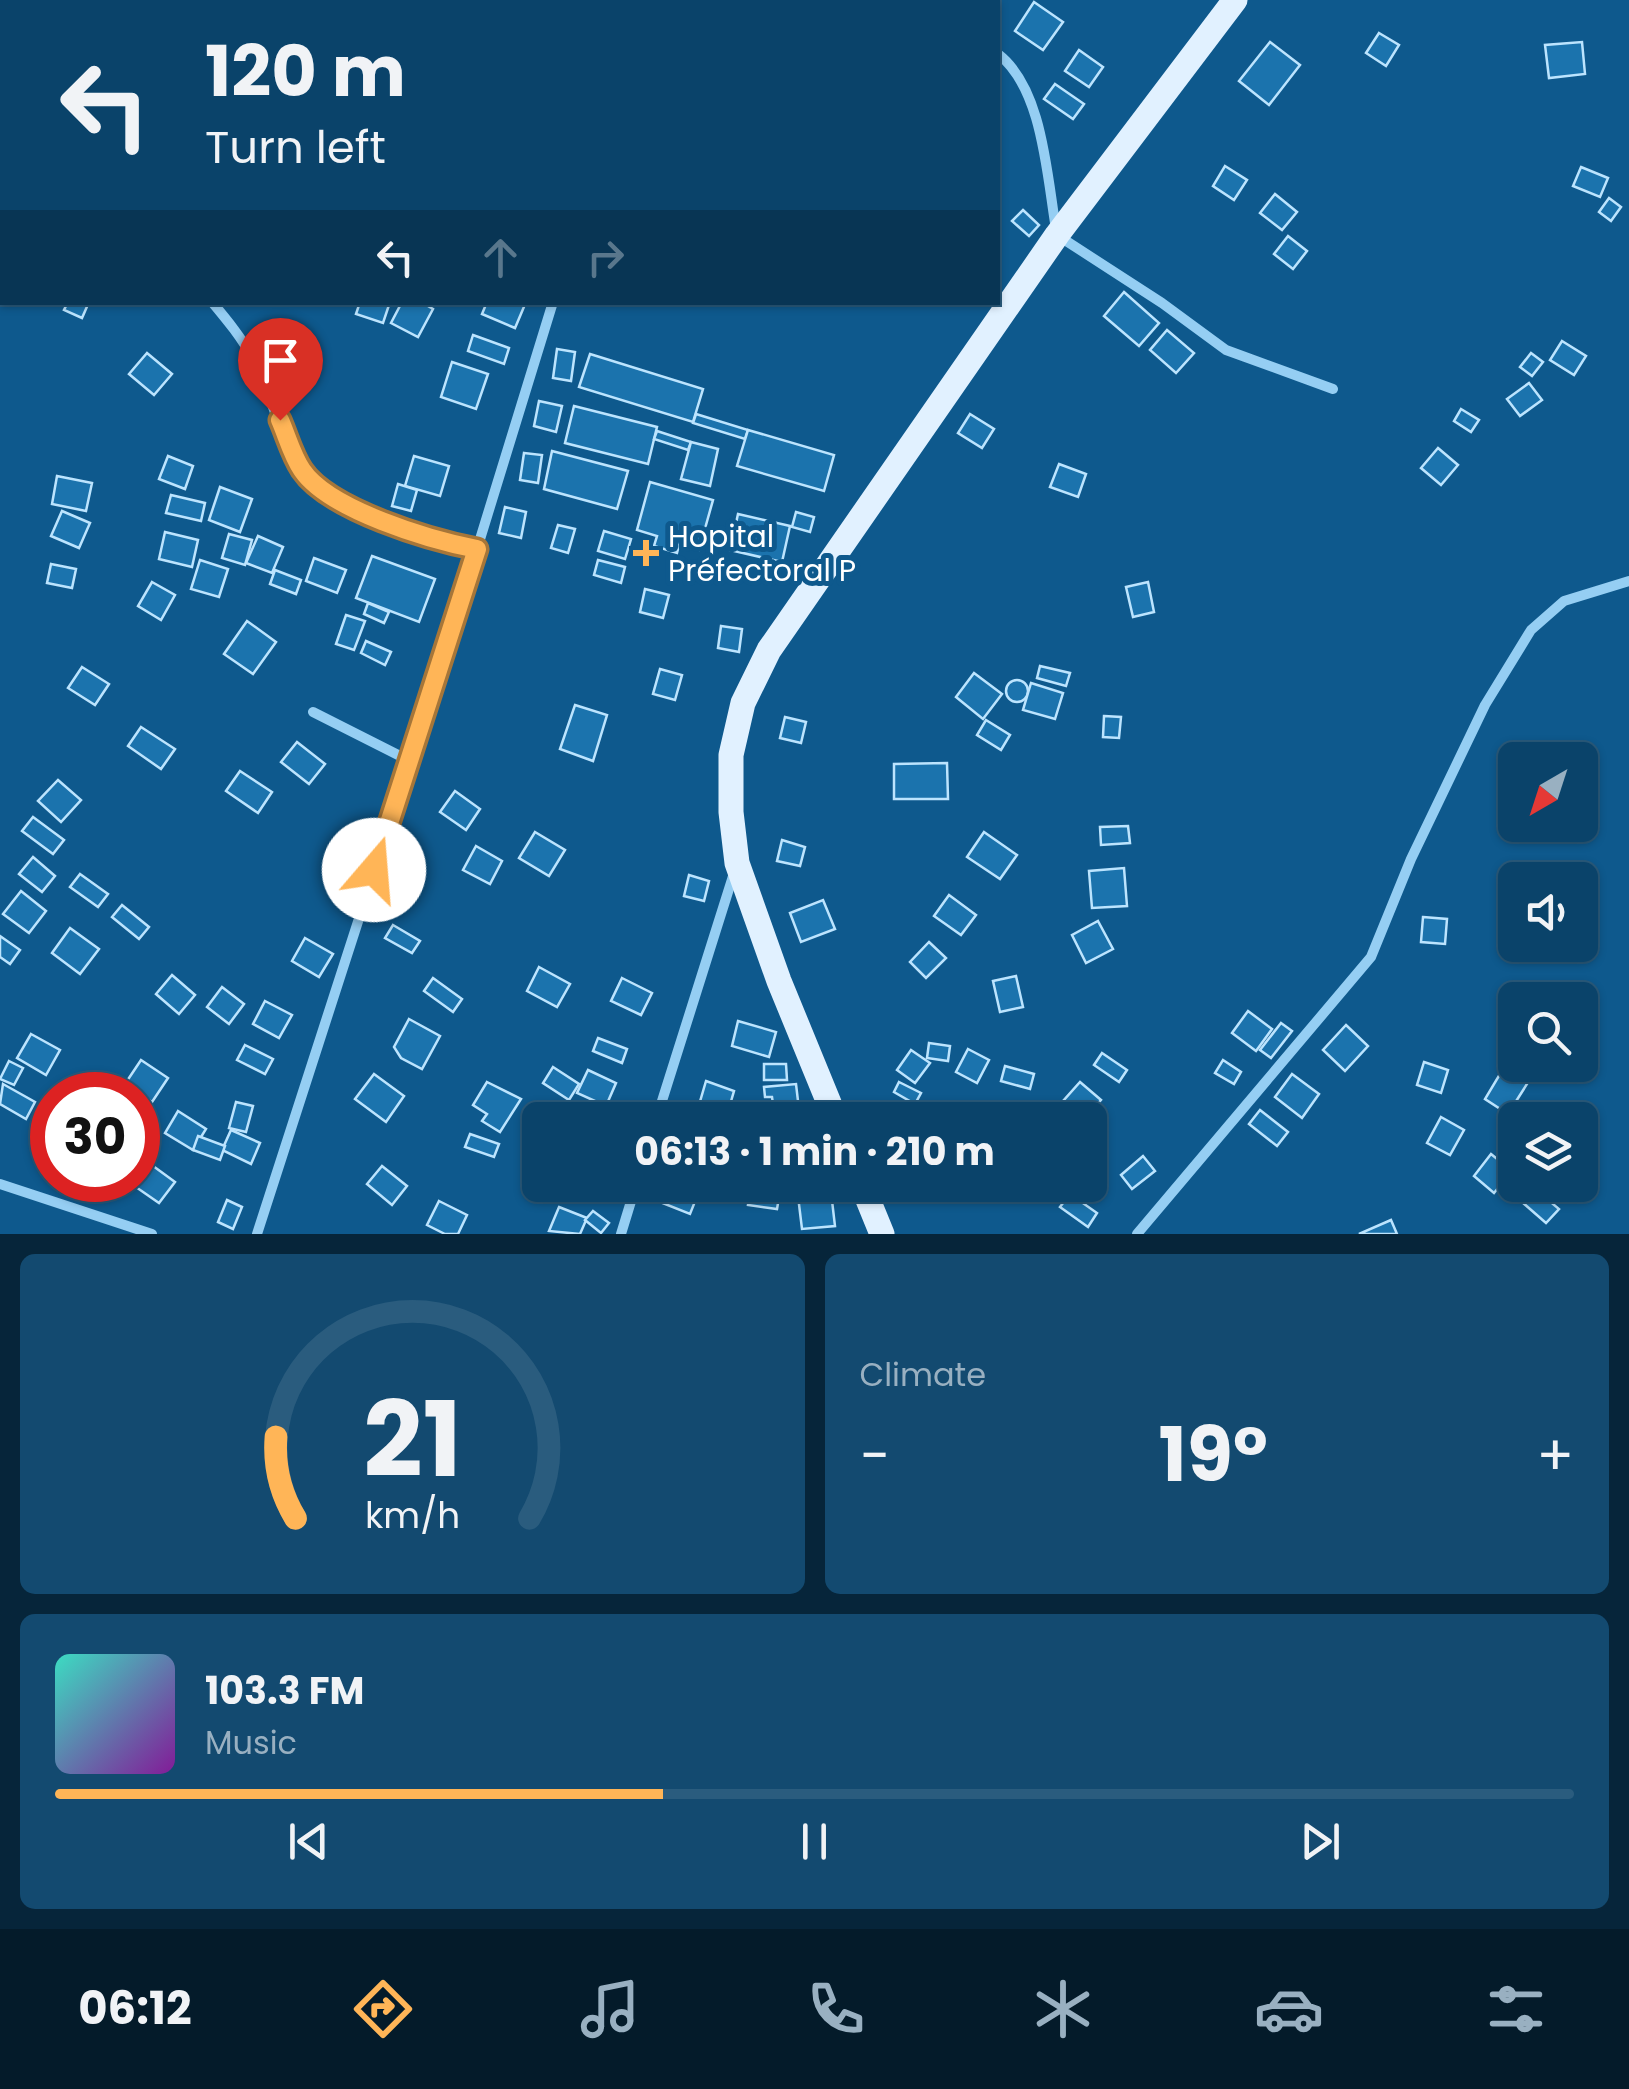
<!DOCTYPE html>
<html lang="en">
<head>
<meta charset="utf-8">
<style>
  :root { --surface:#0a436a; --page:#134a70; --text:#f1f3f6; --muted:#99b0c1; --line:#2a5c7e; --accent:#ffb557 }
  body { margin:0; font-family:Poppins,sans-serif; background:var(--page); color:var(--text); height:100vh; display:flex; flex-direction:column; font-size:38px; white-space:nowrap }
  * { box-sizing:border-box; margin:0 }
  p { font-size:32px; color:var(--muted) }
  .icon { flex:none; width:55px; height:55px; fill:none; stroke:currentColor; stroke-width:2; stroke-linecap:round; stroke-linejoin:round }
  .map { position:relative; height:1234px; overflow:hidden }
  .sheet { display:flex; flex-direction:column; gap:20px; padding:20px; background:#06253a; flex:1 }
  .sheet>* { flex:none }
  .hud { position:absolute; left:0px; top:0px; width:1000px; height:305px; box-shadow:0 2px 8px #0004,0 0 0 2px var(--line); background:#0a436a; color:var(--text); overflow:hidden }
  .needle { width:65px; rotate:219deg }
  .fabs { position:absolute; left:1498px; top:742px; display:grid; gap:20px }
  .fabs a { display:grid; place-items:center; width:100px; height:100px; border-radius:15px; background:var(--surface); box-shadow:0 2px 8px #0004,0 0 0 2px var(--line); font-size:50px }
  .speed { position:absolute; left:30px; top:1072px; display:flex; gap:20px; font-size:50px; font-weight:700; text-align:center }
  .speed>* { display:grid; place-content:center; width:130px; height:130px; border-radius:50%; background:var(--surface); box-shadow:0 2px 8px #0004,0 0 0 2px var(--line); line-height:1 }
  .speed .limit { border:15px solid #d22; background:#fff; color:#111 }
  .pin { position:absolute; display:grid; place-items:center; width:85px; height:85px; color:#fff; margin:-102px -42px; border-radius:50% 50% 50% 0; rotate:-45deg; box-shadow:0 0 10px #0007 }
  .pin .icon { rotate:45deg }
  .me { position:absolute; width:110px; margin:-55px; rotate:18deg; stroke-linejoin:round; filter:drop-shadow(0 0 8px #0008) }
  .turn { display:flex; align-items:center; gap:35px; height:210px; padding:0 40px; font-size:45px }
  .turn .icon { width:130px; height:130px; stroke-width:2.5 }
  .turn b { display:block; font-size:70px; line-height:85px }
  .lanes { display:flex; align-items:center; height:95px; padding:0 40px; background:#0003; justify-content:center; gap:50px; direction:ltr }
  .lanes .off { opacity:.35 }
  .big { font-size:75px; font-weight:700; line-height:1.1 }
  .sheet .widget { flex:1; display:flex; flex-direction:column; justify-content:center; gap:15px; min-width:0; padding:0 35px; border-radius:15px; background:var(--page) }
  .sheet .dial { align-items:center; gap:0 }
  .dial svg { height:260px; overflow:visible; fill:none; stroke:var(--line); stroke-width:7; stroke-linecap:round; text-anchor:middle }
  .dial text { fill:var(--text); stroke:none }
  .song { display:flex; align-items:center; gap:30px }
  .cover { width:120px; height:120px; border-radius:15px; background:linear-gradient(135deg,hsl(170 70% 55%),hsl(290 70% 35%)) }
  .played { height:10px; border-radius:5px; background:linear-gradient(90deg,var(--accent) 40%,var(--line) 40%) }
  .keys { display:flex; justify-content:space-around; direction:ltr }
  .heat { display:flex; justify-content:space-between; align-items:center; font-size:55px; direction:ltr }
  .sheet .tiles { flex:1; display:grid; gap:20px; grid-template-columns:1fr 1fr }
  .widget:last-child { grid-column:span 2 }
  .trip { position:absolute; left:522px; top:1102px; width:585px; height:100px; border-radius:15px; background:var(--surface); box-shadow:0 2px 8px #0004,0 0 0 2px var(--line); font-weight:700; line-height:100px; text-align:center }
  .tabs { display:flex; height:160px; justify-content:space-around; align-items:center; background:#041b2a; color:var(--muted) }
  .tabs .icon { width:70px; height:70px }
  .tabs .on { color:var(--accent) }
  .tabs b { font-size:45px; color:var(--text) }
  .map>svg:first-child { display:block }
</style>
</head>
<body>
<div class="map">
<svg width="1629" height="1234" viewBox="0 0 1629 1234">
  <rect width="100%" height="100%" fill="#0e598d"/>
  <g fill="#1b73ad" stroke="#bce4fe" stroke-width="2.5">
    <polygon points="1034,2 1063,22 1043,50 1015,31"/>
    <polygon points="1379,33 1399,45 1386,66 1366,53"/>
    <polygon points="1270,42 1300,65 1269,105 1239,81"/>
    <polygon points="1582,42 1585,74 1549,78 1545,45"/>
    <polygon points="1079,50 1103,67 1089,87 1065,71"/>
    <polygon points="1055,84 1084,104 1073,119 1044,99"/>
    <polygon points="1225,166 1247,180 1234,200 1213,186"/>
    <polygon points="1581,167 1608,178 1600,197 1573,186"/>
    <polygon points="1275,194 1297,212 1282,230 1260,213"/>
    <polygon points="1609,198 1621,207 1611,221 1599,212"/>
    <polygon points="1023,210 1039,225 1029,236 1012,221"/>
    <polygon points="1288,236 1307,251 1293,269 1274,254"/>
    <polygon points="1124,292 1159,323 1139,346 1104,316"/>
    <polygon points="68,302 89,302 82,318 64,310"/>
    <polygon points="360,302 389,305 383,323 356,314"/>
    <polygon points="402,302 421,302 433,309 418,337 391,323"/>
    <polygon points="487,302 526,302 515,328 482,314"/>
    <polygon points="1167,330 1194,353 1176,373 1150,350"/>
    <polygon points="473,335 509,348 504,364 468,351"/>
    <polygon points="1562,341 1586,356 1574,375 1550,360"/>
    <polygon points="557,349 575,352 571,381 553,378"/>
    <polygon points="147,353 172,374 154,395 129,374"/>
    <polygon points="1531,353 1543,362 1532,376 1520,367"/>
    <polygon points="590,354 703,389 693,422 579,387"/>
    <polygon points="452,362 488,374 476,409 441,397"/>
    <polygon points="1529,383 1542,400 1520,416 1507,399"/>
    <polygon points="539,401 562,406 556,432 534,426"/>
    <polygon points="574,406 657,427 648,464 565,443"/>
    <polygon points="1461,409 1479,420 1471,432 1454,421"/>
    <polygon points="696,414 748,430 745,439 693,423"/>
    <polygon points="970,414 994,429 982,448 958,433"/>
    <polygon points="748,430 834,455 824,491 737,466"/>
    <polygon points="657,431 691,442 688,450 654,439"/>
    <polygon points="691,442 718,449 710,486 681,479"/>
    <polygon points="1438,448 1458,465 1441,485 1421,468"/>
    <polygon points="552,451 628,471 617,509 544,489"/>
    <polygon points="524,453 542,455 538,483 520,480"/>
    <polygon points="168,456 193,466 185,489 159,479"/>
    <polygon points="414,456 449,466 440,496 405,486"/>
    <polygon points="1059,464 1086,474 1078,497 1050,487"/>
    <polygon points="57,476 92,483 86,511 52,504"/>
    <polygon points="650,482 713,500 699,550 679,545 677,553 654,546 657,536 637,530"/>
    <polygon points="398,484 417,490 411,511 392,506"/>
    <polygon points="220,487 252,499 240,532 209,520"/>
    <polygon points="171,495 205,503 201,521 166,513"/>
    <polygon points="505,507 526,512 521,538 499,533"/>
    <polygon points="62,511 90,523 79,548 51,536"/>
    <polygon points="796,512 814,517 810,532 792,527"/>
    <polygon points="738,514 790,526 782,562 730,550"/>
    <polygon points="558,525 575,529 568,553 551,548"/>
    <polygon points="604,531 631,539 625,559 598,551"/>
    <polygon points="165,532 198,540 192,567 159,559"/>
    <polygon points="229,534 252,540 245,565 222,558"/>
    <polygon points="258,536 283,547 272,573 246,563"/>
    <polygon points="372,556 435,579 419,622 356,598"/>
    <polygon points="314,558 346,570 337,593 306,581"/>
    <polygon points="200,560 228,569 219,597 191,589"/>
    <polygon points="598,560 625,567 621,583 594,575"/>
    <polygon points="51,564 76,569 72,588 47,583"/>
    <polygon points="275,570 301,580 296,594 270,584"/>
    <polygon points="152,582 175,595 161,620 138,606"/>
    <polygon points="1148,582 1154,612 1133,617 1126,587"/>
    <polygon points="645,589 669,595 663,618 640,612"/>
    <polygon points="368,603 389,612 384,623 364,614"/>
    <polygon points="346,615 365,621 354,650 336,644"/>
    <polygon points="247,621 276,642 253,674 224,654"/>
    <polygon points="721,626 742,629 739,652 718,648"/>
    <polygon points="366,641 391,652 385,665 361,653"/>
    <polygon points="1040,666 1070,673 1066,686 1037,678"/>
    <polygon points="82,667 109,684 95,705 68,688"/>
    <polygon points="660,669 682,675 675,700 653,694"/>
    <polygon points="974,673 1002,694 983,719 956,697"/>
    <circle cx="1017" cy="691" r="11"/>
    <polygon points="1031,683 1063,693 1055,719 1023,710"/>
    <polygon points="575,705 607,715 593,761 560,749"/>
    <polygon points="1104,716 1121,717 1119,738 1103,737"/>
    <polygon points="785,717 806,722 801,743 780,738"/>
    <polygon points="986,720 1010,735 1001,750 977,735"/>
    <polygon points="141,727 175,749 161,769 128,746"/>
    <polygon points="297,742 325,764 309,784 281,762"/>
    <polygon points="947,763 948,799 894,799 894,764"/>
    <polygon points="240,771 272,792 258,813 226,791"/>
    <polygon points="58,780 81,800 61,822 38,801"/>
    <polygon points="455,791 480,809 466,830 440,812"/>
    <polygon points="33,817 64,840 53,854 22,831"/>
    <polygon points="1128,826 1130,843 1101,845 1100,827"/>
    <polygon points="535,832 565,850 549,876 519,858"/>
    <polygon points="984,832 1017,855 1000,879 967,857"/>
    <polygon points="782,840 805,847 800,866 777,861"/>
    <polygon points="476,846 502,861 490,884 463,870"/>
    <polygon points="33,857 55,876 42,892 19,874"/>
    <polygon points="1124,868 1127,906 1092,908 1089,871"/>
    <polygon points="80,874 108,894 98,907 70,887"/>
    <polygon points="689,875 709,881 704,901 684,896"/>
    <polygon points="21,891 46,911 29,933 3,914"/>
    <polygon points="949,895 976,915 961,935 934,916"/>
    <polygon points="823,900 835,929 801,942 790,913"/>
    <polygon points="122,905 149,927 139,939 112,917"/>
    <polygon points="1423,917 1447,919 1445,944 1421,942"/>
    <polygon points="1098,921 1113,949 1086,963 1072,935"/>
    <polygon points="393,925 420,941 412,953 385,938"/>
    <polygon points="70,928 99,949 80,974 52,953"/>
    <polygon points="0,936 20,950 10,964 0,957"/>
    <polygon points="305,938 333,954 319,977 292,961"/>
    <polygon points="929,942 946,958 926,978 910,962"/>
    <polygon points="539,967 570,984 557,1007 527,991"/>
    <polygon points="172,975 195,995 179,1014 156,994"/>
    <polygon points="1016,976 1023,1007 1000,1012 993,981"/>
    <polygon points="433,978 462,999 453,1012 424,991"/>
    <polygon points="622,978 652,993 641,1015 611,1001"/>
    <polygon points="222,987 244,1004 229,1024 207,1007"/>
    <polygon points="265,1001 292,1015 279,1038 253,1024"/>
    <polygon points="1248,1011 1272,1029 1256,1051 1232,1033"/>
    <polygon points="409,1019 440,1036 422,1069 401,1058 394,1047"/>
    <polygon points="738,1021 776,1032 769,1057 732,1046"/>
    <polygon points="1281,1023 1292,1031 1271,1058 1260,1050"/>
    <polygon points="1346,1025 1368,1046 1345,1071 1323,1050"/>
    <polygon points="31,1034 60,1050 46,1075 17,1058"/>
    <polygon points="598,1038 627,1049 622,1063 593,1051"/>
    <polygon points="929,1043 950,1046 948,1061 927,1058"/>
    <polygon points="245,1045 273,1059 265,1074 237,1060"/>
    <polygon points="968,1049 989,1060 977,1083 956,1072"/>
    <polygon points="911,1050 930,1063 915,1083 897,1070"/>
    <polygon points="1102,1053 1127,1070 1119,1082 1094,1065"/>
    <polygon points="141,1060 168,1078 152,1102 125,1084"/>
    <polygon points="1223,1060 1241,1072 1234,1084 1215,1073"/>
    <polygon points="9,1061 23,1068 14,1085 0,1079"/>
    <polygon points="1424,1062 1448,1070 1441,1093 1417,1085"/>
    <polygon points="764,1064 786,1064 787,1080 764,1080"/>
    <polygon points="1005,1066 1034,1074 1030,1089 1001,1081"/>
    <polygon points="553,1067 579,1084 569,1100 543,1083"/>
    <polygon points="1503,1069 1527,1084 1508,1114 1485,1099"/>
    <polygon points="588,1070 616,1083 606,1106 577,1093"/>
    <polygon points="374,1074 404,1096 386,1122 355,1099"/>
    <polygon points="1292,1074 1319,1094 1302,1118 1275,1097"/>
    <polygon points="706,1081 734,1091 727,1115 699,1105"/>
    <polygon points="487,1082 521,1099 500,1132 482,1121 487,1114 473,1105"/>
    <polygon points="899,1082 921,1093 915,1104 894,1092"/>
    <polygon points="1080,1082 1101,1100 1085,1119 1064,1100"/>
    <polygon points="3,1084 35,1102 26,1119 0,1104"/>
    <polygon points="796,1084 798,1101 773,1104 772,1097 765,1097 764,1087"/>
    <polygon points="49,1099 52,1100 52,1136 40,1132"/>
    <polygon points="236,1102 253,1106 246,1132 229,1128"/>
    <polygon points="880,1108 914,1109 914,1120 880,1120"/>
    <polygon points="1011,1108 1040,1113 1039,1120 1009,1120"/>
    <polygon points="1260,1110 1288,1132 1277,1146 1249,1124"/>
    <polygon points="178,1111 206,1129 193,1150 165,1133"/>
    <polygon points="1441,1117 1464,1130 1450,1155 1427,1143"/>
    <polygon points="231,1130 260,1143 251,1164 222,1150"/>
    <polygon points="470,1134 499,1144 494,1157 465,1147"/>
    <polygon points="198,1136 225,1146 220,1160 193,1150"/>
    <polygon points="1491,1154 1512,1171 1494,1193 1474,1176"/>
    <polygon points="1143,1156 1155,1171 1132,1189 1121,1175"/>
    <polygon points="149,1163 175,1182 159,1203 133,1185"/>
    <polygon points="382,1166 407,1186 392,1205 367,1184"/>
    <polygon points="666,1187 696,1199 690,1214 660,1202"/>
    <polygon points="751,1187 780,1192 777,1209 748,1205"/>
    <polygon points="1534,1188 1559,1209 1546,1223 1522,1202"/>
    <polygon points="831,1192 835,1226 802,1229 798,1196"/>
    <polygon points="1070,1194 1097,1213 1088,1227 1060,1207"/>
    <polygon points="227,1200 242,1207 233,1229 218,1222"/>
    <polygon points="439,1201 467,1215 458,1234 445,1234 427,1225"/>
    <polygon points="559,1207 587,1218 580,1234 549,1231"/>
    <polygon points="593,1211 609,1223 601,1233 585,1220"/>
    <polygon points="1391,1220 1397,1234 1359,1234"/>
  </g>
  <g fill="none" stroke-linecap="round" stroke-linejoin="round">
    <g stroke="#95cef3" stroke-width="10">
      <polyline points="942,0 944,2"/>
      <polyline points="146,2 146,0"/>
      <path d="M998 54C1044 89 1047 180 1057 235L1162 303 1226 350 1333 389"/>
      <path d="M212 302C227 320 242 338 253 359 271 393 281 441 303 472 332 511 430 540 477 549"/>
      <polyline points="313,712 410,761"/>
      <polyline points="656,1120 734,873"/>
      <polyline points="0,1184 152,1234"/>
      <polyline points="257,1234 449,640 553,302"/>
      <polyline points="621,1234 636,1185"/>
      <polyline points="1137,1234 1371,957 1411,859 1485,705 1531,630 1564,601 1629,581"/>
    </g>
    <g stroke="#e1f1ff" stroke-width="25">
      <polyline points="836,1120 779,981 737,863 731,812 731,755 743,703 769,650 1057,235 1235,0"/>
      <polyline points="862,1185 882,1234"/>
    </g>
  </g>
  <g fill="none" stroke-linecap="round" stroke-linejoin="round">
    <defs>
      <path id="route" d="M280 420C287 436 292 455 302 470 329 510 430 540 477 549L374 870"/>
    </defs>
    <use href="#route" stroke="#a67639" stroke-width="25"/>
    <use href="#route" stroke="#ffb557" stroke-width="18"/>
  </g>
  <path fill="#ffb557" stroke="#0e598d" stroke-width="4" d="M641 538h10v10h10v10h-10v10h-10v-10h-10v-10h10z"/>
  <g text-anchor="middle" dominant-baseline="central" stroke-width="10" stroke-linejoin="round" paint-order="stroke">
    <g font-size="30" fill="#fff" stroke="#0e598d" text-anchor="start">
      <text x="668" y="536">Hopital<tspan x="668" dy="34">Préfectoral P</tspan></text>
    </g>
  </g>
</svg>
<div class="fabs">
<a><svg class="needle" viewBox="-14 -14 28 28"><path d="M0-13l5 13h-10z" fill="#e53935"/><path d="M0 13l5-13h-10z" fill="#99b0c1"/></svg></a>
<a><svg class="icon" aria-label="sound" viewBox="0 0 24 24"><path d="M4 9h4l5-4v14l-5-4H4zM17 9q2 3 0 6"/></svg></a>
<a><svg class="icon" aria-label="search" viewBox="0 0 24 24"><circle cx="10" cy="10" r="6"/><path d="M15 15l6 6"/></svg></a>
<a><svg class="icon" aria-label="layers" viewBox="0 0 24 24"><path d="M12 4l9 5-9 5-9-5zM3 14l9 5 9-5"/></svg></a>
</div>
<div class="speed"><div class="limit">30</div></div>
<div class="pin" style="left:280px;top:420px;background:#d93025"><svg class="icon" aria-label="arrive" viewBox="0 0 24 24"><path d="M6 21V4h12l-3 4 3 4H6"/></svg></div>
<svg class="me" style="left:374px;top:870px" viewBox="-20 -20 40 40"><circle r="19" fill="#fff"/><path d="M0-13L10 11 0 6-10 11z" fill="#ffb557"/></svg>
<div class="trip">06:13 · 1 min · 210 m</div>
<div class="hud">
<div class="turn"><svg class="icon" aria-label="left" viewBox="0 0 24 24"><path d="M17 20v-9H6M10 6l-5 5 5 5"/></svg><div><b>120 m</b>Turn left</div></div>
<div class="lanes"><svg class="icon" aria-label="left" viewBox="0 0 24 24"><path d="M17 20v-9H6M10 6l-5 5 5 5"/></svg><svg class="icon off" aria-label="ahead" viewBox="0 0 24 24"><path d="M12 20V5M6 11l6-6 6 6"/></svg><svg class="icon off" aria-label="right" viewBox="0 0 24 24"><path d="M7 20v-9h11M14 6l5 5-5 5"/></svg></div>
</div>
</div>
<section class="sheet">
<div class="tiles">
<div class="widget dial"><svg viewBox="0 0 100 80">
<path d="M14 69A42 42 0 1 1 86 69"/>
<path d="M14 69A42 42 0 0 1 8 44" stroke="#ffb557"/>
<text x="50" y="56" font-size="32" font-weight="700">21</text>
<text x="50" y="72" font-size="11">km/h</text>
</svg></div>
<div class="widget"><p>Climate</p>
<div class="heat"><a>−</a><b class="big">19°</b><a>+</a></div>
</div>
<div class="widget">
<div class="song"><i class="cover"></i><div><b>103.3 FM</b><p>Music</p></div></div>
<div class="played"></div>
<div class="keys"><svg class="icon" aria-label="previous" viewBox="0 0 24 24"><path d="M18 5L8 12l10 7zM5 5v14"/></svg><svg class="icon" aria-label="pause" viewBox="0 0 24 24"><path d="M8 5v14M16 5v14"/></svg><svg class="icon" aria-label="next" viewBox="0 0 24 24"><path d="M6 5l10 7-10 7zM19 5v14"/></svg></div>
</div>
</div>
</section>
<nav class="tabs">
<b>06:12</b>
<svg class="icon on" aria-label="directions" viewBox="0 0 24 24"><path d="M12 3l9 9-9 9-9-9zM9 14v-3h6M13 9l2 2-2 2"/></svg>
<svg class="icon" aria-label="music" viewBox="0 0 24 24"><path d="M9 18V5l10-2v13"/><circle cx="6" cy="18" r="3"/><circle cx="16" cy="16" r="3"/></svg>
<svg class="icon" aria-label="phone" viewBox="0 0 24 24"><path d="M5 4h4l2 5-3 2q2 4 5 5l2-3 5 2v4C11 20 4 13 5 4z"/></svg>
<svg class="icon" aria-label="climate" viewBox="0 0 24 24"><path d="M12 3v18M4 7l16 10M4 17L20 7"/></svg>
<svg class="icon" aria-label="car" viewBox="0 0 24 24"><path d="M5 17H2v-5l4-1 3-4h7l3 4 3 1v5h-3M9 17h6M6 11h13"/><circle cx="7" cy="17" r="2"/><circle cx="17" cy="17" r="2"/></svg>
<svg class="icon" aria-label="filters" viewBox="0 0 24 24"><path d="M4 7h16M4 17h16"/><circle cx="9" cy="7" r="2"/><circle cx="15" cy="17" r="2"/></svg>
</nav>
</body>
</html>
